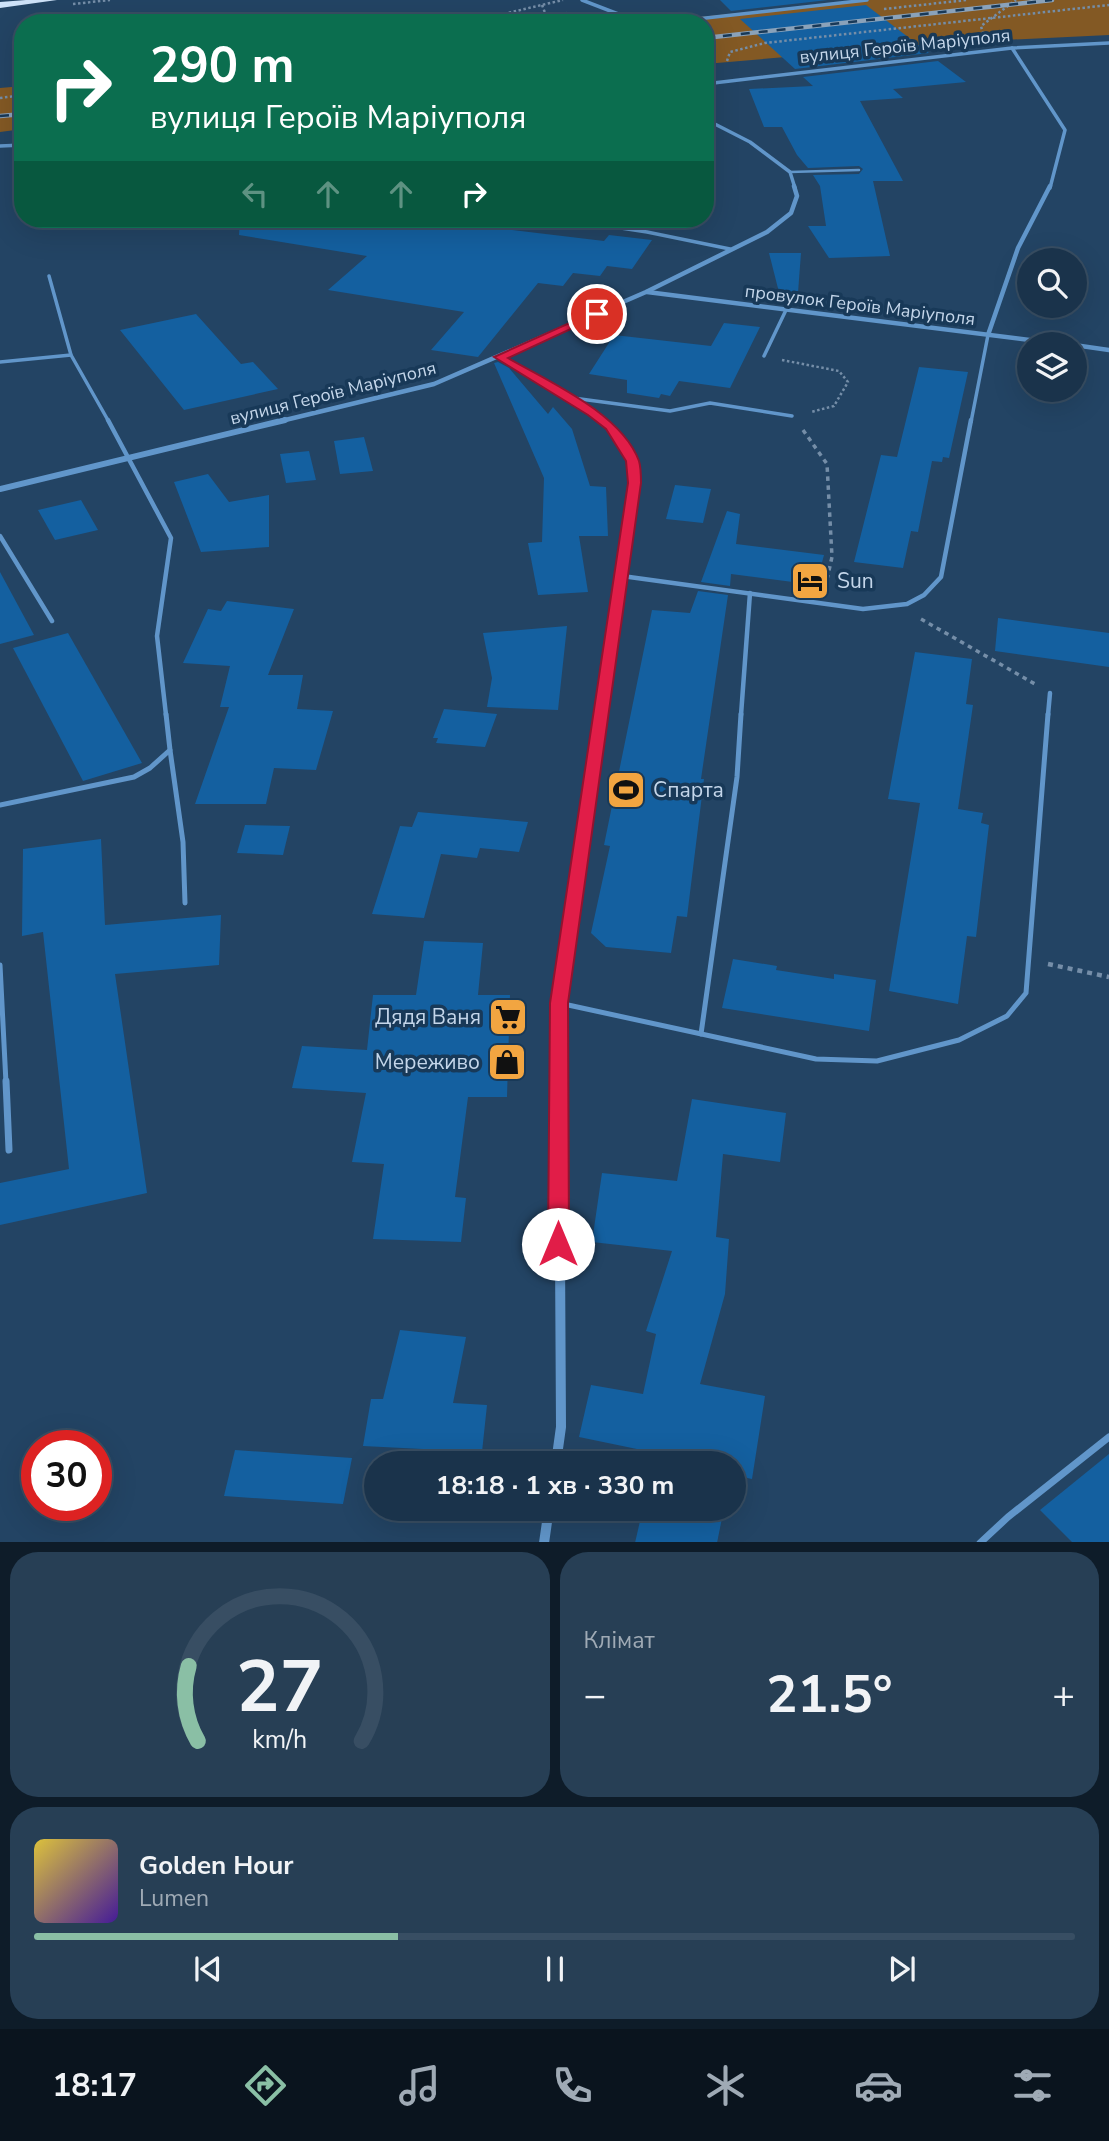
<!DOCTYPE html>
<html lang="uk">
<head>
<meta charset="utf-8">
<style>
  :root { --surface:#1a334b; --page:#273f55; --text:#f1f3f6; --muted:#9faab5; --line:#384e63; --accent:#8abfa5 }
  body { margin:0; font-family:"Nunito Sans",sans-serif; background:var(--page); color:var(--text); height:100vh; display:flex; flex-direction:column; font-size:26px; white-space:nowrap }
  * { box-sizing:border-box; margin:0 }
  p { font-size:23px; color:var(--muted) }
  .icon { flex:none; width:38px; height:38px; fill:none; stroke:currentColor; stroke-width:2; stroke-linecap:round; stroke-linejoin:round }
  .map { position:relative; height:1542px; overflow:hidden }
  .details { display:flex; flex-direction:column; gap:10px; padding:10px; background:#0e1c29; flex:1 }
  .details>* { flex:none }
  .banner { position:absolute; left:14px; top:14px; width:700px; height:214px; border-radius:28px; box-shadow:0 7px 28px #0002,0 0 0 2px var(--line); background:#0b6e4f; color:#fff; overflow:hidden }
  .tools { position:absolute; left:1017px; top:248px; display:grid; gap:14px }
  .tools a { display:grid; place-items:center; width:70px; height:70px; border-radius:50%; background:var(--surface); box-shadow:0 7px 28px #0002,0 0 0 2px var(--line); font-size:35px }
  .speed { position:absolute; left:21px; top:1430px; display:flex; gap:14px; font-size:35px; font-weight:700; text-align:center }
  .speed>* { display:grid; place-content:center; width:91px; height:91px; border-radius:50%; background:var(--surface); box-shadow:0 7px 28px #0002,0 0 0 2px var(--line); line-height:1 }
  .speed .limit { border:10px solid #d22; background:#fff; color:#111 }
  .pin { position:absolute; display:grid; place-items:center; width:60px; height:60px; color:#fff; margin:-30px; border:4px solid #fff; border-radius:50%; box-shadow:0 2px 7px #0007 }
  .me { position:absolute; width:77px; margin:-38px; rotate:0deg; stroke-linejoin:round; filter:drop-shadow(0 0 5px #0008) }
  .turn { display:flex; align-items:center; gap:24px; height:147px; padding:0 21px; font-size:32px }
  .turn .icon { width:91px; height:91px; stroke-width:2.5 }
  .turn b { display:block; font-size:49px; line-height:60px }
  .lanes { display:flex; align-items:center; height:66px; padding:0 21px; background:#0003; justify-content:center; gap:35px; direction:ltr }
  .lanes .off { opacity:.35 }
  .big { font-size:52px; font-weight:700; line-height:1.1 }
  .details .tile { flex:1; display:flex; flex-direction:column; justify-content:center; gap:10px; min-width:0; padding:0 24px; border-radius:28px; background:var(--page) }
  .details .dial { align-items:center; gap:0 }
  .dial svg { height:182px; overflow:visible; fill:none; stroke:var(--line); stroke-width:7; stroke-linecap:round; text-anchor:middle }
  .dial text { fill:var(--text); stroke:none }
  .song { display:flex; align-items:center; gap:21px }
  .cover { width:84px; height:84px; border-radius:10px; background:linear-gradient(135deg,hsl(50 70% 55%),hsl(260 70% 35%)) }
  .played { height:7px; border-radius:4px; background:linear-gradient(90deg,var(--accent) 35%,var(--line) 35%) }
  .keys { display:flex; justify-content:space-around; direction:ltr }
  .heat { display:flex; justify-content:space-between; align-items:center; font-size:38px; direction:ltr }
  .details .tiles { flex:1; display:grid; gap:10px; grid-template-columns:1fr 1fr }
  .tile:last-child { grid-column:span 2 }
  .trip { position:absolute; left:364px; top:1451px; width:382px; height:70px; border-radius:35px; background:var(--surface); box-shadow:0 7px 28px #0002,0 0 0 2px var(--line); font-weight:700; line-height:70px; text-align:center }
  .menu { display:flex; height:112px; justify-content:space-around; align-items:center; background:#0a141e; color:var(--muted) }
  .menu .icon { width:49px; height:49px }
  .menu .current { color:var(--accent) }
  .menu b { font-size:32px; color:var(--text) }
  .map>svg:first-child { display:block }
</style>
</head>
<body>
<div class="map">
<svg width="1109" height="1543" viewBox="0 0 1109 1543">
  <rect width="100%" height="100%" fill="#234464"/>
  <g fill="#835924">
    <polygon points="867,0 1109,0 1109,35 962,42 705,64 705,23 640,23"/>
    <polygon points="23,86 23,129 0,132 0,88"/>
  </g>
  <g fill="#1460a0">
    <polygon points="720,0 828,0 731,11"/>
    <polygon points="866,5 929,53 795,69 740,19"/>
    <polygon points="938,61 966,82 893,89 903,98 860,101 903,181 873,181 890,256 829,258 808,226 826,226 820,186 813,175 859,174 863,169 859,166 808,168 797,155 782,127 764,127 749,89 813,86 803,77"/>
    <polygon points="240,219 422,219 604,241 609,235 652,240 632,269 607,266 600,276 573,273 563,286 538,283 478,357 431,350 464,312 328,290 367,256 239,235"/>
    <polygon points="769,253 801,253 797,306 782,304"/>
    <polygon points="196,314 241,364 253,362 278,389 184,410 120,330"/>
    <polygon points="724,323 760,327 730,388 679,381 670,396 661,394 659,398 627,393 627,380 589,374 614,335 711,346"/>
    <polygon points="498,362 509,368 548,414 553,407 572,429 590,486 606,487 608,536 579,536 588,592 538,595 528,543 542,542 544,478 494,363"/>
    <polygon points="919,367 968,372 949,458 943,457 942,462 932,461 918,532 911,531 903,568 854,562 881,455 897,457"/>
    <polygon points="364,437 373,471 340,474 334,441"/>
    <polygon points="309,451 316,480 286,483 280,454"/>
    <polygon points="208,474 229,502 269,495 269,547 201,552 174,482"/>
    <polygon points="675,485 711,489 703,523 666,519"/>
    <polygon points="81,500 98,530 55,540 38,510"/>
    <polygon points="727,511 740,514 736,544 824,555 816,585 731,574 730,586 701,582"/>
    <polygon points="0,572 34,635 0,644"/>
    <polygon points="698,591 728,595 701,779 704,779 687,917 677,916 671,953 606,947 591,933 610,846 604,845 652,610 690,613"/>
    <polygon points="227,601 294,609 268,675 303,675 297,709 333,711 316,770 274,768 266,804 195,804 229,707 220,707 230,666 183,663 208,609 221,611"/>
    <polygon points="998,618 1109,633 1109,667 995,651"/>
    <polygon points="567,626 558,710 487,707 492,678 483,633"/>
    <polygon points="68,633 142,763 83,781 13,648"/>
    <polygon points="915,652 972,659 966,704 973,705 958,809 983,813 981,823 989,825 976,937 967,936 958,1004 889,991 920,803 888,799"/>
    <polygon points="444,709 497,714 485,747 436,743 438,738 433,738"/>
    <polygon points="418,812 528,822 519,852 480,848 477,858 441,854 424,918 372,914 400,826 412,827"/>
    <polygon points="245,825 290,826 283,855 237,853"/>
    <polygon points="101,839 105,925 221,915 219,965 115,974 147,1193 0,1225 0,1183 69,1169 43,932 22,936 23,849"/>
    <polygon points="424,941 483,943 478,995 510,995 507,1097 468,1097 455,1197 466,1198 461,1242 373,1239 384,1164 352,1162 366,1093 292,1088 302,1046 367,1050 373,995 416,995"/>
    <polygon points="733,959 777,966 776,970 834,979 834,974 876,980 869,1031 722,1008"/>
    <polygon points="692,1099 786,1113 780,1162 723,1154 716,1237 729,1239 725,1294 700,1384 765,1396 752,1479 733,1475 733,1463 684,1463 685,1459 579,1437 591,1385 643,1394 656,1334 646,1331 672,1251 592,1242 602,1173 677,1181"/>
    <polygon points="400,1330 466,1337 453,1403 487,1405 482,1452 363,1446 371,1399 383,1399"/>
    <polygon points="235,1450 352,1458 343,1504 224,1496"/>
    <polygon points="1109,1454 1109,1543 1073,1543 1040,1510"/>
    <polygon points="643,1508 724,1508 717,1543 635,1543"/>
  </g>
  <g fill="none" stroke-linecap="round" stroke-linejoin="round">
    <g stroke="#758ea8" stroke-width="2.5" stroke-dasharray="2.5 2.5" stroke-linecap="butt">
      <polyline points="73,4 110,0"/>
      <polyline points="542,5 549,23"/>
      <polyline points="884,9 967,0"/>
      <polyline points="547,16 567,13"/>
      <polyline points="465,23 563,0"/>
      <polyline points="983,34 981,26 1016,0"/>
      <polyline points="727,61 730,52 765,43 1109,5"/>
      <polyline points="0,98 23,95"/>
      <polyline points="782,360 839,371 848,382 834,406 811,412"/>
    </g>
    <g stroke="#758ea8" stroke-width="3.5" stroke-dasharray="4.5 4.5" stroke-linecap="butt">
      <polyline points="803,430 827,464 832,557 826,584"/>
      <polyline points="921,619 1035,684"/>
    </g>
    <polyline stroke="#758ea8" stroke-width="4.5" stroke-dasharray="5 5" stroke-linecap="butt" points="1048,964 1109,977"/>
    <polyline stroke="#6196ca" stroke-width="2.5" points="790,172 859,170"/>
    <g stroke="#6196ca" stroke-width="3.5">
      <polyline points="562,219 647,232 730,249"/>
      <polyline points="49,276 71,355 109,422"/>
      <polyline points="764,356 786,310"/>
      <polyline points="0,362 71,355"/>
      <polyline points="573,398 670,411 710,403 792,416"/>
      <polyline points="971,422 988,335"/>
    </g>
    <g stroke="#6196ca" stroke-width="4.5">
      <polyline points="108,420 171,538 157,636 166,715"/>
      <polyline points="0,536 52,621"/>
      <polyline points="622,576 863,609 907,604 924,595 941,577 971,420"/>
      <polyline points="741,715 750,593"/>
      <polyline points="1048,715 1050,693"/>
    </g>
    <g stroke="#6196ca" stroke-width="5">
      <polyline points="170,750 183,842 185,903"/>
      <polyline points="0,805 134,777 150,768 170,750 166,714"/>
      <polyline points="0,965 6,1083"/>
      <polyline points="559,1003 816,1059 877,1061 959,1040 1007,1016 1026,993 1048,714"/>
      <polyline points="701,1034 737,777 741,714"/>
    </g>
    <g stroke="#6196ca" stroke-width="7">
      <polyline points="6,1081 9,1150"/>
      <polyline points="980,1543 1008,1517 1109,1437"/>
    </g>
    <g stroke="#6196ca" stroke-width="3.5">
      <polyline points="582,0 626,17 661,23 867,0"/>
      <polyline points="1012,48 1065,130 1050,188"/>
      <polyline points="705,84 1012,48 1109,43"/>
      <polyline points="705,119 750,142 790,172 795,188"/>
      <polyline points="0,146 23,145"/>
    </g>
    <g stroke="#6196ca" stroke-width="4.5">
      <polyline points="647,292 1069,345"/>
      <polyline points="988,335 1018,248 1050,186"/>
      <polyline points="1074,345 1109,350"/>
      <polyline points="499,357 576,400 604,422"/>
      <polyline points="277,422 434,384 646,292 767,232 791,213 797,196 794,186"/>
    </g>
    <g stroke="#6196ca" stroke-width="6">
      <polyline points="0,489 285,420"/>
      <path d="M601 715 635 483C633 456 623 438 602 420"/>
    </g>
    <polyline stroke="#6196ca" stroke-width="8" points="559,1083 559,1003 601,714"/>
    <g stroke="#6196ca" stroke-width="10">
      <polyline points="556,1463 561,1427 559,1081"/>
      <polyline points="544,1543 549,1508"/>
    </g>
    <polygon fill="#cee2f8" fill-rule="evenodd" points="26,0 57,0 0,8 0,2"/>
    <defs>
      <g id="rail">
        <polyline points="705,38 1052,0"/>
        <polyline points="0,116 23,114"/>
      </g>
    </defs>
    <use href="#rail" stroke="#8aa2ba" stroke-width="4.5"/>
    <use href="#rail" stroke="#183958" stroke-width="2.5" stroke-dasharray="9" stroke-linecap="butt"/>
  </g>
  <path fill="#e11d48" stroke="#92132f" stroke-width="2" d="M594 312 603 314 508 358C550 382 622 414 639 461 641 468 641 477 641 483L568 1003 569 1244 565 1250 558 1253 551 1250 548 1244 550 1003 628 483 626 461 606 429 588 415 494 357Z"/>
  <defs>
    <symbol id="hotel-square" viewBox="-11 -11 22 22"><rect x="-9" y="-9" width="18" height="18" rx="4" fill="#f2a541" stroke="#183958"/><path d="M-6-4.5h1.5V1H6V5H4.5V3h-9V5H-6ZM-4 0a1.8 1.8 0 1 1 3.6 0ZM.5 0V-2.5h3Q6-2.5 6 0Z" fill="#111"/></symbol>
    <symbol id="stadium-square" viewBox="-11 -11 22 22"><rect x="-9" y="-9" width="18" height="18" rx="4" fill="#f2a541" stroke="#183958"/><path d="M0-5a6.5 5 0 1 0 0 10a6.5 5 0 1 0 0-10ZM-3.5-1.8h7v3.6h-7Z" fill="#111"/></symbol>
    <symbol id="supermarket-square" viewBox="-11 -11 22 22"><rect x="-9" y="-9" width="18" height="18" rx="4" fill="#f2a541" stroke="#183958"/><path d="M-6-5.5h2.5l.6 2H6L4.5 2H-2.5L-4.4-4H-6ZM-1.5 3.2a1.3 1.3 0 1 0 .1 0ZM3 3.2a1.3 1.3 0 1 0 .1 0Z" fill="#111"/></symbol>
    <symbol id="shop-square" viewBox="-11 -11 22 22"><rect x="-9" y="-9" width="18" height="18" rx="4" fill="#f2a541" stroke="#183958"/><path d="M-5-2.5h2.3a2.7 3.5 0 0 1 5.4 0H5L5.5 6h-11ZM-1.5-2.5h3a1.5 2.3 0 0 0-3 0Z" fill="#111"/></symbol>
  </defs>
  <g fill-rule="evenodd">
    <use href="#hotel-square" x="788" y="559" width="44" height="44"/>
    <use href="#stadium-square" x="604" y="768" width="44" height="44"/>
    <use href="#supermarket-square" x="486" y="995" width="44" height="44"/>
    <use href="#shop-square" x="485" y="1040" width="44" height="44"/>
  </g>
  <g text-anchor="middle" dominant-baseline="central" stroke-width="7" stroke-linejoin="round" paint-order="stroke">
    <g font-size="18" fill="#c4d6ea" stroke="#183958">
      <text transform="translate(905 46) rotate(-6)">вулиця Героїв Маріуполя</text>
      <text transform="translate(860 305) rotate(7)">провулок Героїв Маріуполя</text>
      <text transform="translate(333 393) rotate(-14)">вулиця Героїв Маріуполя</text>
    </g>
    <g font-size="21" fill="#c4d6ea" stroke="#183958" text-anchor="start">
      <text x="837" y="581">Sun</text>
      <text x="653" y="790">Спарта</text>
      <text x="481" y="1017" text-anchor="end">Дядя Ваня</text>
      <text x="480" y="1062" text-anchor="end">Мереживо</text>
    </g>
  </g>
</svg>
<div class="tools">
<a><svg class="icon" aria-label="search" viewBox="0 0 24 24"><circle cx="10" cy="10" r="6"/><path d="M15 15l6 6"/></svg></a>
<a><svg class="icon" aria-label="layers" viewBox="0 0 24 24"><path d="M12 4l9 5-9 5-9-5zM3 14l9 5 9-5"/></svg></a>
</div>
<div class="speed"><div class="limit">30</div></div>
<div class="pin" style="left:597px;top:314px;background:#d93025"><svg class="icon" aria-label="arrive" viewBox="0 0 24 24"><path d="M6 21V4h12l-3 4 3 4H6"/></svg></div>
<svg class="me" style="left:558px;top:1244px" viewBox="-20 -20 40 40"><circle r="19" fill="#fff"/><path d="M0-13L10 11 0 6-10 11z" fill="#e11d48"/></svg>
<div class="trip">18:18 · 1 хв · 330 m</div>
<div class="banner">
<div class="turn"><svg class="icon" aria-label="right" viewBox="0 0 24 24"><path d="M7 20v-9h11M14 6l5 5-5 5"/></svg><div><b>290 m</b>вулиця Героїв Маріуполя</div></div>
<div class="lanes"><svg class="icon off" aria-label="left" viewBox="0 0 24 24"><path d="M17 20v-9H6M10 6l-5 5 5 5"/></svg><svg class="icon off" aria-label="ahead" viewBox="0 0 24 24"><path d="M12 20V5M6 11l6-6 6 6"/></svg><svg class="icon off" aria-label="ahead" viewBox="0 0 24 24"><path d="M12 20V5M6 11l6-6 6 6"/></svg><svg class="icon" aria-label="right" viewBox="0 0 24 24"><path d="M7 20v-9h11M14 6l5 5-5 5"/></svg></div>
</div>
</div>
<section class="details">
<div class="tiles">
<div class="tile dial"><svg viewBox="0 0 100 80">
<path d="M14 69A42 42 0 1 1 86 69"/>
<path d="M14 69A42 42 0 0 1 10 36" stroke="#8abfa5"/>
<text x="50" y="56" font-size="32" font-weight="700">27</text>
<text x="50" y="72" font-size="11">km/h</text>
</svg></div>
<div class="tile"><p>Клімат</p>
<div class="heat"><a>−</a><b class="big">21.5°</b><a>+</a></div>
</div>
<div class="tile">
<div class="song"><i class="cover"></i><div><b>Golden Hour</b><p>Lumen</p></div></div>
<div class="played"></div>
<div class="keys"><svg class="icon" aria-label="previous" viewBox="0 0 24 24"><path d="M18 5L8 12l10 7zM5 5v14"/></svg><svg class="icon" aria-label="pause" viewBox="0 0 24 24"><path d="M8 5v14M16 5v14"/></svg><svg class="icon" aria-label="next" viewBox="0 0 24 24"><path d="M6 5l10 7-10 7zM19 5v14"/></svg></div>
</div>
</div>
</section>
<nav class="menu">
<b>18:17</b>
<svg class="icon current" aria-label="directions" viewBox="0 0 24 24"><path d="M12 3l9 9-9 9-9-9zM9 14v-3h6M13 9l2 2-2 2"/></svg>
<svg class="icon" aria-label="music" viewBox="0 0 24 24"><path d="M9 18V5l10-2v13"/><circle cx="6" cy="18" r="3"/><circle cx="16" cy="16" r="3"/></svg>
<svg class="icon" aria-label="phone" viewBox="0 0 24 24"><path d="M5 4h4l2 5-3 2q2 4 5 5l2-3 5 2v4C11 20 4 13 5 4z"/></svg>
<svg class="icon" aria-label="climate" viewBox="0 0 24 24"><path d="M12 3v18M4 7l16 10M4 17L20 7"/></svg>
<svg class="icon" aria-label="car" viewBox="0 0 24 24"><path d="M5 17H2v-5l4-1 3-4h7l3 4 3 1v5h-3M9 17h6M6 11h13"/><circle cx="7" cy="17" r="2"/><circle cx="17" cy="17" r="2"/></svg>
<svg class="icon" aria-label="filters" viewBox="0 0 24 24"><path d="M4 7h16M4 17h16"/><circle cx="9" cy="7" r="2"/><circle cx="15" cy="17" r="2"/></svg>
</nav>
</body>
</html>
